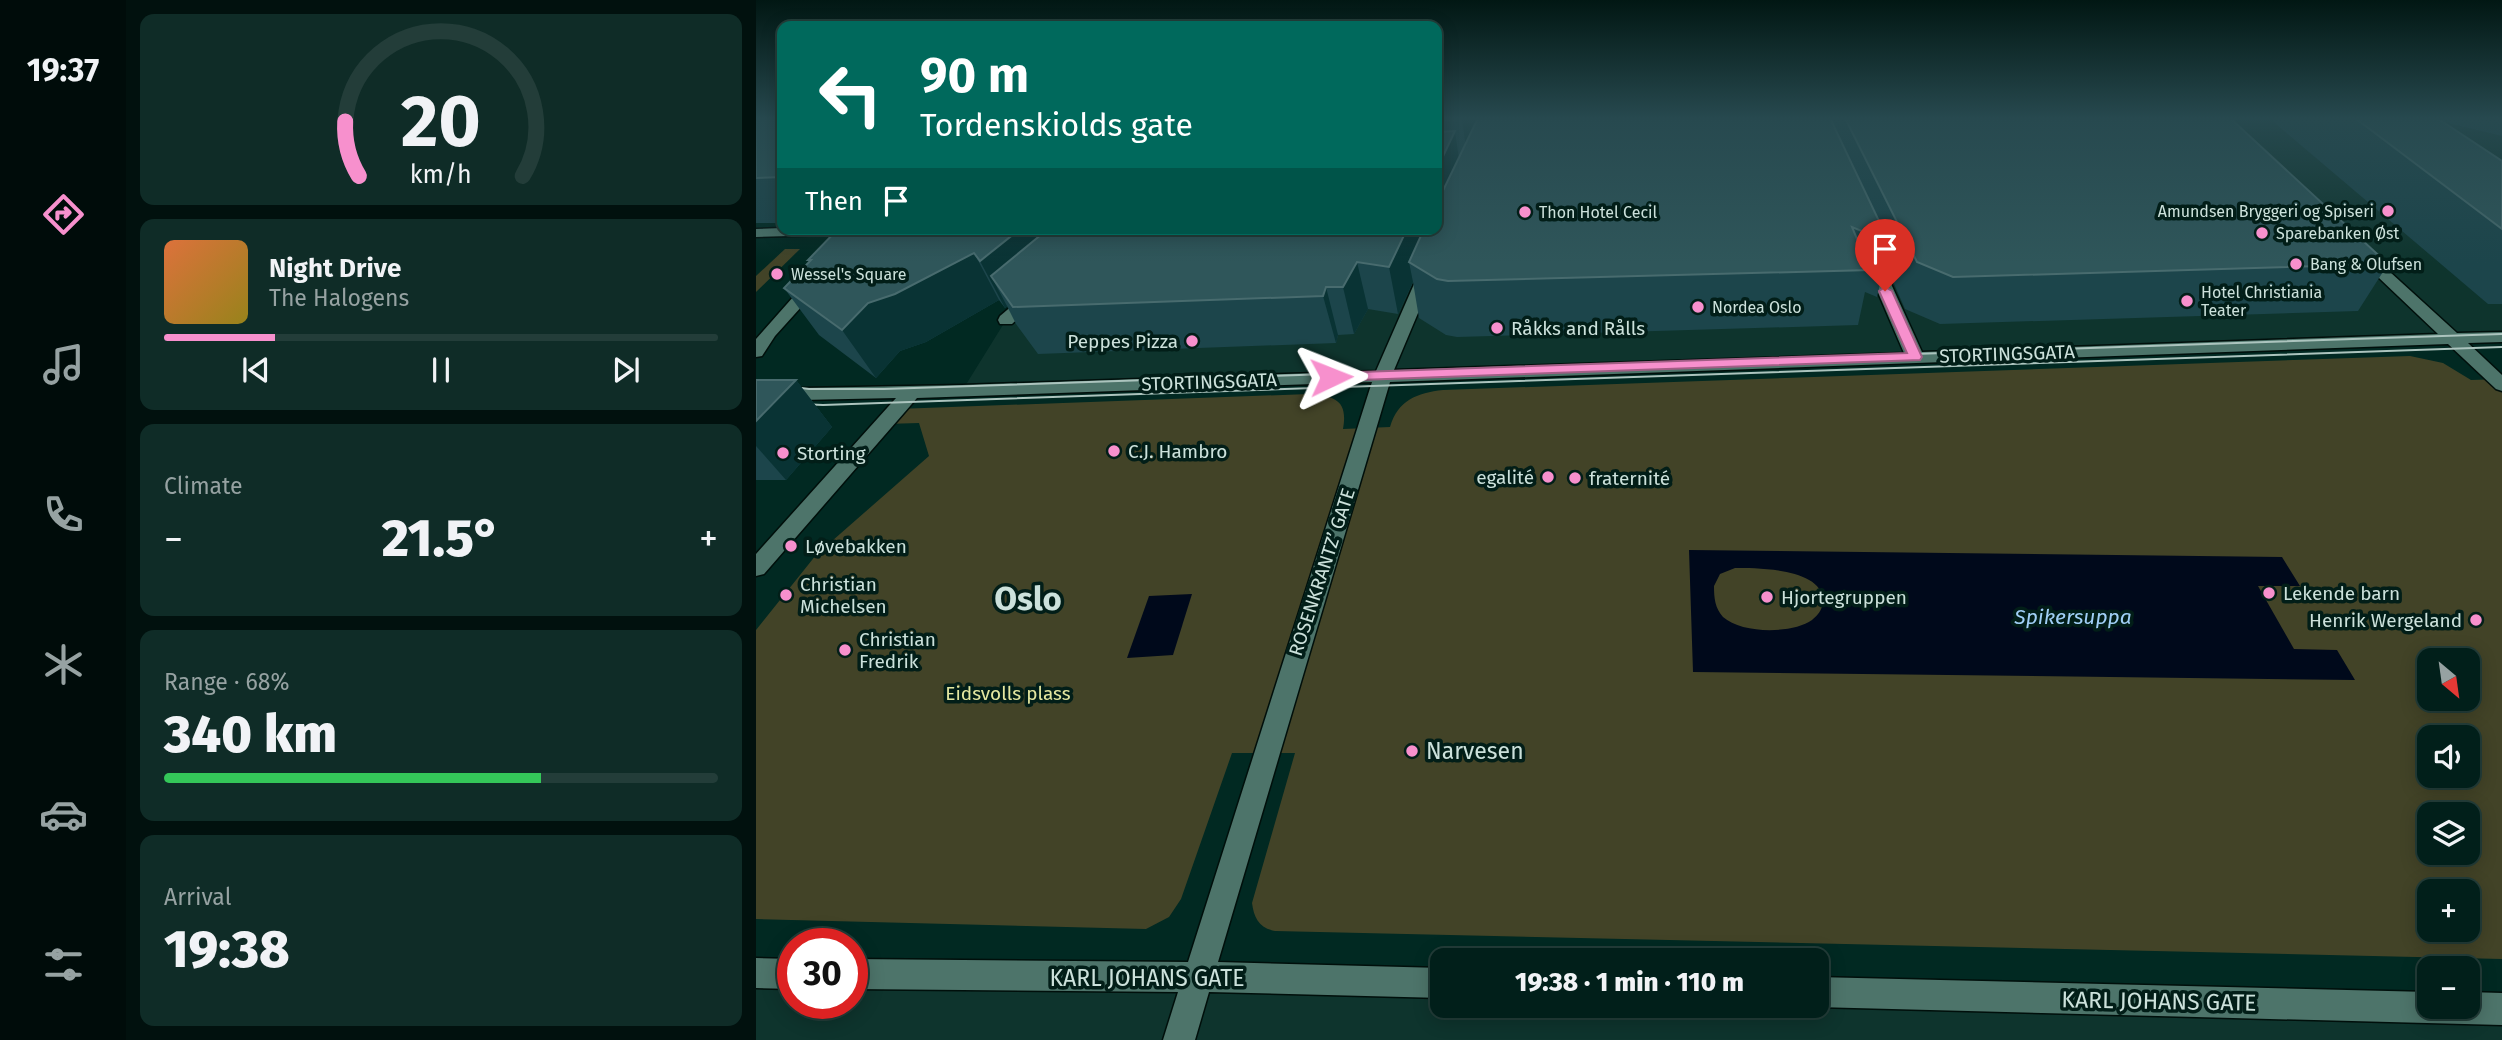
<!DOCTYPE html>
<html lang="en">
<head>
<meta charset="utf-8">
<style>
  :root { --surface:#011f1a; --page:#0f2c27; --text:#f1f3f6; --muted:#96a2a2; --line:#233d39; --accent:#f790cd }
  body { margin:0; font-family:"Fira Sans",sans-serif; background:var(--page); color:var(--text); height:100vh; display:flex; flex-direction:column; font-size:26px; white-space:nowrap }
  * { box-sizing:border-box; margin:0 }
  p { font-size:23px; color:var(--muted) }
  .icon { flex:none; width:38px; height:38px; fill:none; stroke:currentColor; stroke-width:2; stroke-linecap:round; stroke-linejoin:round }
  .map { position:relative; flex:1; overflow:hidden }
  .details { display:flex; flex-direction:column; gap:14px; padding:14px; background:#01110e; width:630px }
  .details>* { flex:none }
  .top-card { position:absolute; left:21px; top:21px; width:665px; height:214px; border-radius:14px; box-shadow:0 4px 18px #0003,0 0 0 2px var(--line); background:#00695c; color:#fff; overflow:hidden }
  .needle { width:46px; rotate:151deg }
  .fabs { position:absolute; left:1661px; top:648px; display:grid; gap:14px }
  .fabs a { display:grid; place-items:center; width:63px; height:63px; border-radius:14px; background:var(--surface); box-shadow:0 4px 18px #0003,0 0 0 2px var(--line); font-size:35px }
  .speed { position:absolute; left:21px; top:928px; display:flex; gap:14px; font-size:35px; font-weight:700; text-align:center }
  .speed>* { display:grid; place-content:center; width:91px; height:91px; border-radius:50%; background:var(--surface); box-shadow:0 4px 18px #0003,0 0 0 2px var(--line); line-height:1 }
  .speed .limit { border:10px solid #d22; background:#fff; color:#111 }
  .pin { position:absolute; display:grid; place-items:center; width:60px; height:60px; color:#fff; margin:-72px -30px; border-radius:50% 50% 50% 0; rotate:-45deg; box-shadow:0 0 7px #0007 }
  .pin .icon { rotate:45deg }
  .me { position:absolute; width:77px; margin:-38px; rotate:88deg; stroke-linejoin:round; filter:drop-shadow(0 0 5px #0008) }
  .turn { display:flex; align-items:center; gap:24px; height:147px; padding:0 28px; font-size:32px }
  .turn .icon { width:91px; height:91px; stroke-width:2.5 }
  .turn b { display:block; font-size:49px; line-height:60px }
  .then { display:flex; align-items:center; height:66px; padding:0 28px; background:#0003; gap:14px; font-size:26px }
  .big { font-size:52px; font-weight:800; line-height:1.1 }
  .details .card { flex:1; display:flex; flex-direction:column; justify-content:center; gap:10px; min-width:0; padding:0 24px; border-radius:14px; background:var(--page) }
  .details .dial { align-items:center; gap:0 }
  .dial svg { height:182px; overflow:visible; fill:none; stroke:var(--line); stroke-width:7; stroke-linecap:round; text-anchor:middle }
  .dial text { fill:var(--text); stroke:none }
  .song { display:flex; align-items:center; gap:21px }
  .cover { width:84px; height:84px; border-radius:10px; background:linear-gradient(135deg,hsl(20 70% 55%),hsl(50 70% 35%)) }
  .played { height:7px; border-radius:4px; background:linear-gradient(90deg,var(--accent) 20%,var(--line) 20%) }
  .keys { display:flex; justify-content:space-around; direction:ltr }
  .heat { display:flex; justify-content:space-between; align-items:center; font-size:38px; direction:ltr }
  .charge { height:10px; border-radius:5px; background:linear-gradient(90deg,#34c759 68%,var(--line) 0) }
  .trip { position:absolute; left:674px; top:948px; width:399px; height:70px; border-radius:14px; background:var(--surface); box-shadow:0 4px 18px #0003,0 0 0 2px var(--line); font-weight:800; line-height:70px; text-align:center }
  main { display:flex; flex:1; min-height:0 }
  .tabs { display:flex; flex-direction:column; width:126px; justify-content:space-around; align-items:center; background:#000c0a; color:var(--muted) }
  .tabs .icon { width:49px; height:49px }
  .tabs .on { color:var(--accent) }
  .tabs b { font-size:32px; color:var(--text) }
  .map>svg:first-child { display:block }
</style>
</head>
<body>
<main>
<nav class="tabs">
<b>19:37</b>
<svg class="icon on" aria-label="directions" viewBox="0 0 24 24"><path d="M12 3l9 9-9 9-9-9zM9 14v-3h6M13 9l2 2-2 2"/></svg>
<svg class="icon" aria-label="music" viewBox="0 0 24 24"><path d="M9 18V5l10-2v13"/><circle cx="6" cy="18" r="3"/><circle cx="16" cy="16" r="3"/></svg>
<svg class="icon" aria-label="phone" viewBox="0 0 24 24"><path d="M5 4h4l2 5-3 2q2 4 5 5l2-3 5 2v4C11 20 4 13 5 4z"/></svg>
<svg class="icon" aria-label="climate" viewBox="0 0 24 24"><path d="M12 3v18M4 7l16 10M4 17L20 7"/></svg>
<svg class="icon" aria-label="car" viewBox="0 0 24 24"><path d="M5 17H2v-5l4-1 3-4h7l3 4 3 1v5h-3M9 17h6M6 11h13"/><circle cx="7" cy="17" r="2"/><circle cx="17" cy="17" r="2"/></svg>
<svg class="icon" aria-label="filters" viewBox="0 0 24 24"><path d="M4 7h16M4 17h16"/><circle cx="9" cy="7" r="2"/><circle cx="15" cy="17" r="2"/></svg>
</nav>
<section class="details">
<div class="card dial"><svg viewBox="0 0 100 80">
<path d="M14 69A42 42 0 1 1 86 69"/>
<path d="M14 69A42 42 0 0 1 8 45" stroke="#f790cd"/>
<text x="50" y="56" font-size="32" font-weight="700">20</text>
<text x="50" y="72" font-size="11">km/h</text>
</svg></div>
<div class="card">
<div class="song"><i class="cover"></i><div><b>Night Drive</b><p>The Halogens</p></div></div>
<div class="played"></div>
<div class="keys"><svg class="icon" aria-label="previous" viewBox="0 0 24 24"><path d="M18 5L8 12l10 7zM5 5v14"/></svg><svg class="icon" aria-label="pause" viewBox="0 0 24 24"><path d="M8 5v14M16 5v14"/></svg><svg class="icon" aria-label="next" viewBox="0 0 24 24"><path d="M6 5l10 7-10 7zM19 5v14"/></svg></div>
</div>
<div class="card"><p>Climate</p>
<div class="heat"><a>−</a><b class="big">21.5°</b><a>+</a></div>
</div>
<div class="card"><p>Range · 68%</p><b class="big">340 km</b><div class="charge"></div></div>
<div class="card"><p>Arrival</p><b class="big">19:38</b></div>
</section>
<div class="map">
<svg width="1746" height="1040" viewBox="0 0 1746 1040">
  <rect width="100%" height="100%" fill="#012922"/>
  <g fill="#0e342d">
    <polygon points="743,118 1746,118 1746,337 206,391 250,320 681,229"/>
    <polygon points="0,973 37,974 37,1003 96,1003 96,974 686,983 686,1006 1060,1006 1061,992 1746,1010 1746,1040 0,1040"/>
  </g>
  <g fill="#424327" fill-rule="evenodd">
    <polygon points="29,249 44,249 0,292 0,276"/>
    <path d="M1654 356 1687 363 1715 380 1746 379V959L519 931C503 928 498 918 496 903L539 753H476L425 899 413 917 390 929 0 919V630L60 555 173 456 163 423 129 424 141 409 553 394C580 396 592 401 587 429L634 427C642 400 661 393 687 390ZM1673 660H1712V698H1673ZM1673 737H1712V775H1673ZM1673 814H1712V852H1673ZM1673 891H1712V929H1673Z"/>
  </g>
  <g fill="#00091b" fill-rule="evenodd">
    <path d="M933 550 1526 557 1544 586H1502L1538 649 1581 650 1599 680 937 672ZM979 568C1002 568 1068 568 1067 602 1066 610 1062 615 1056 620 1036 634 986 634 967 617 959 608 958 598 958 586L964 574Z"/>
    <polygon points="436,594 417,655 371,658 393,596"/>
  </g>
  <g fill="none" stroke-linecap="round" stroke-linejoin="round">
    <defs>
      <polygon id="lane" points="276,292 282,294 284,297 282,300 256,324 244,324 242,320 244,316 270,294"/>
      <g id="street">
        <polygon points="26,228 26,229 114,230 107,234 0,237 0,229"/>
        <polygon points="1113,248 1121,253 1166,352 1682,334 1602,258 1599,255 1602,252 1612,252 1701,333 1746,332 1746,342 1712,343 1746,375 1746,391 1740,389 1692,344 634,382 462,962 686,968 686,998 453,992 439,1040 407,1040 422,992 96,989 96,959 432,962 616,382 161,398 8,574 0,576 0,554 140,398 45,400 0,396 0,384 45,388 206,385 620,371 662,275 670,270 678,275 638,370 1148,353 1105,253"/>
        <polygon points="59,277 67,282 65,285 19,336 6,356 0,357 0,339 53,279"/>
        <polygon points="0,958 37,959 37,989 0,988"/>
        <polygon points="1060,977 1673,992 1673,1006 1712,1006 1712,992 1746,993 1746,1025 1060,1007 1057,1006 1060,1006"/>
      </g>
    </defs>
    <use href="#lane" stroke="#000f0b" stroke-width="3"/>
    <use href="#street" stroke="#000f0b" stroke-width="3"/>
    <use href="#lane" fill="#4d746a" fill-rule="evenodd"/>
    <use href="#street" fill="#4d746a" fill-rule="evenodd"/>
    <g stroke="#acc4be" stroke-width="2">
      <polyline points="0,382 53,389 128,389 1746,334"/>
      <polyline points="0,402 67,405 1746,347"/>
    </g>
  </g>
  <g fill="#1c454b">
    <rect x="0" y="118" width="26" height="105"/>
    <polygon points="681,118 1474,118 1632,264 1602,311 1184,324 1149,309 1129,263 1121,297 1109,292 1102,325 701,337 690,335 663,318 657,282 642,314 612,309 598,334 582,335 580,343 282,354 260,324 251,306 249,308 243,300 170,342 144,351 120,378 63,335 28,288 54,261 681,229"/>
    <polygon points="1513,118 1746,118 1746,136 1688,122 1746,161 1746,304 1732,304"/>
    <polygon points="0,380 40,380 76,427 30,480 0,480"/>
  </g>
  <g fill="#093334">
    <polygon points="707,118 725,118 712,162 706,119"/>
    <polygon points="699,131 705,174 681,228 681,169"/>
    <polygon points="264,229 353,229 235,276 251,306 249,308 224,261"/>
    <polygon points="651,229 680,229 653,262 657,282 642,314 633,267"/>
    <polygon points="218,253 243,300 170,342 144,351 120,378 86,330 112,303"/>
    <polygon points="601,262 612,309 598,334 587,287"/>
    <polygon points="570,287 582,335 580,343 567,296"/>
    <polygon points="40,380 76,427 30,480 0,446 0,421"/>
  </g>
  <g fill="#2f565a" stroke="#486b6e" stroke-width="2">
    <polygon points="0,118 26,118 26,177 0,178"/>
    <polygon points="681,118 707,118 706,119 681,120"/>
    <polygon points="722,118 1074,118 1133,242 1096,227 1114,270 692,281 681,279 653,262 668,229 681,229 681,203"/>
    <polygon points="1089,118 1474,118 1632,264 1197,277 1161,262"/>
    <polygon points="1599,118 1681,118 1746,161 1746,229"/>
    <polygon points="699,131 681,169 681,132"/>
    <polygon points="82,229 264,229 224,261 218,253 139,294 112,303 86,330 28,288 55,260 52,260"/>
    <polygon points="292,229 651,229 633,267 601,262 587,287 570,287 567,296 257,307 235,276"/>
    <polygon points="0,380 40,380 0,421"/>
  </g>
  <linearGradient id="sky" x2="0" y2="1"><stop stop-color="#011713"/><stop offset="0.45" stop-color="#27494f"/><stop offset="1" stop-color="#27494f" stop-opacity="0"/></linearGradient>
  <rect width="1746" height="263" fill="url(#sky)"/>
  <polygon fill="#f790cd" stroke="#a15e85" stroke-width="2" points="1129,287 1136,291 1166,357 1164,360 575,381 569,377 575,373 1151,353 1123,291"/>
  <g fill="#f790cd" stroke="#021e18" stroke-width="2.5">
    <circle cx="1632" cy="211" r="7"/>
    <circle cx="769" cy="212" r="7"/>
    <circle cx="1506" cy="233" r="7"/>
    <circle cx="1540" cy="264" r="7"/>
    <circle cx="21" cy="274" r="7"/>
    <circle cx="1431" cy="301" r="7"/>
    <circle cx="942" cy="307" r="7"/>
    <circle cx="741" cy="328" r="7"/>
    <circle cx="436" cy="341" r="7"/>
    <circle cx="358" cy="451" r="7"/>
    <circle cx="27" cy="453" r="7"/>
    <circle cx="792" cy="477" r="7"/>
    <circle cx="819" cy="478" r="7"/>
    <circle cx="35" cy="546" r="7"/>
    <circle cx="1513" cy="593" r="7"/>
    <circle cx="30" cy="595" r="7"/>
    <circle cx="1011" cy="597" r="7"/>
    <circle cx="1720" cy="620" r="7"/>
    <circle cx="89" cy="650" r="7"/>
    <circle cx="656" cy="751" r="7"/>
  </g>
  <g text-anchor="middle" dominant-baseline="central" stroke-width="7" stroke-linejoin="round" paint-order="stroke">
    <g font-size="16" fill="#cce1db" stroke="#021e18" text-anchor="start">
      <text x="1618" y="211" text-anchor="end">Amundsen Bryggeri og Spiseri</text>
      <text x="783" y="212">Thon Hotel Cecil</text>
      <text x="1520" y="233">Sparebanken Øst</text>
      <text x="1554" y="264">Bang &amp; Olufsen</text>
      <text x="35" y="274">Wessel's Square</text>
      <text x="1445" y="292">Hotel Christiania<tspan x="1445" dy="18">Teater</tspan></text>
      <text x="956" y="307">Nordea Oslo</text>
    </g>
    <g font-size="19" fill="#cce1db" stroke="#021e18" text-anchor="start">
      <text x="755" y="328">Råkks and Rålls</text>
      <text x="422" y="341" text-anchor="end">Peppes Pizza</text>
      <text x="372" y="451">C.J. Hambro</text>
      <text x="41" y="453">Storting</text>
      <text x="778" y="477" text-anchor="end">egalité</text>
      <text x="833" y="478">fraternité</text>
      <text x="49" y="546">Løvebakken</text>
      <text x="44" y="584">Christian<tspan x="44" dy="22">Michelsen</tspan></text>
      <text x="1527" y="593">Lekende barn</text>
      <text x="1025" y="597">Hjortegruppen</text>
      <text x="1706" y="620" text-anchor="end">Henrik Wergeland</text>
      <text x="103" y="639">Christian<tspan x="103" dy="22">Fredrik</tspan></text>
    </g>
    <g font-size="19" fill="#cce1db" stroke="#021e18">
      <text transform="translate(1251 354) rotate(-2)">STORTINGSGATA</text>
      <text transform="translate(453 382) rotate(-2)">STORTINGSGATA</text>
      <text transform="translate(566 572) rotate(-72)">ROSENKRANTZ’ GATE</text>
    </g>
    <g font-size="19" fill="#e4e7a0" stroke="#021e18">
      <text x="252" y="693">Eidsvolls plass</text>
    </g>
    <g font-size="21" font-style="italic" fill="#a1cff6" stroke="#021e18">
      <text x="1317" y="617">Spikersuppa</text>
    </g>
    <g font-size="23" fill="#cce1db" stroke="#021e18" text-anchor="start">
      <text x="670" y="751">Narvesen</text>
    </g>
    <g font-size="23" fill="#cce1db" stroke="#021e18">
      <text x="391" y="978">KARL JOHANS GATE</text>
      <text transform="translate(1403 1001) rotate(1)">KARL JOHANS GATE</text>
    </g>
    <g font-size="33" font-weight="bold" fill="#cce1db" stroke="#021e18">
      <text x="272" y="599">Oslo</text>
    </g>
  </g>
</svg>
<div class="fabs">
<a><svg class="needle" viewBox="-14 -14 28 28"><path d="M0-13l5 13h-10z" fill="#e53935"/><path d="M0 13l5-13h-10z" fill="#96a2a2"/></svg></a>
<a><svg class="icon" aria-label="sound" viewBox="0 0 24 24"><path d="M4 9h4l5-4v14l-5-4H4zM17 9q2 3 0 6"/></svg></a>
<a><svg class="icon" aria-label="layers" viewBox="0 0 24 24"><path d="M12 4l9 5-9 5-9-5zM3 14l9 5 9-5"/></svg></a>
<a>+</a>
<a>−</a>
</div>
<div class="speed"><div class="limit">30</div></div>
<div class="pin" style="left:1129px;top:291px;background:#d93025"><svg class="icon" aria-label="arrive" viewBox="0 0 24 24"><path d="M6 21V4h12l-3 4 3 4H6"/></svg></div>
<svg class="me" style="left:575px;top:377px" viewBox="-20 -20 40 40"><path d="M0-17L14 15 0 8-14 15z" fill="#f790cd" stroke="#fff" stroke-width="4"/></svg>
<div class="trip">19:38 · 1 min · 110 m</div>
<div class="top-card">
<div class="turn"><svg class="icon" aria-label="left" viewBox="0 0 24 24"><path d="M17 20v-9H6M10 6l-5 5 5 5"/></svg><div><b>90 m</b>Tordenskiolds gate</div></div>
<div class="then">Then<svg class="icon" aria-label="arrive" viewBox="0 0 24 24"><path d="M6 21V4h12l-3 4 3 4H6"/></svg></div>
</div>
</div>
</main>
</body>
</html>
